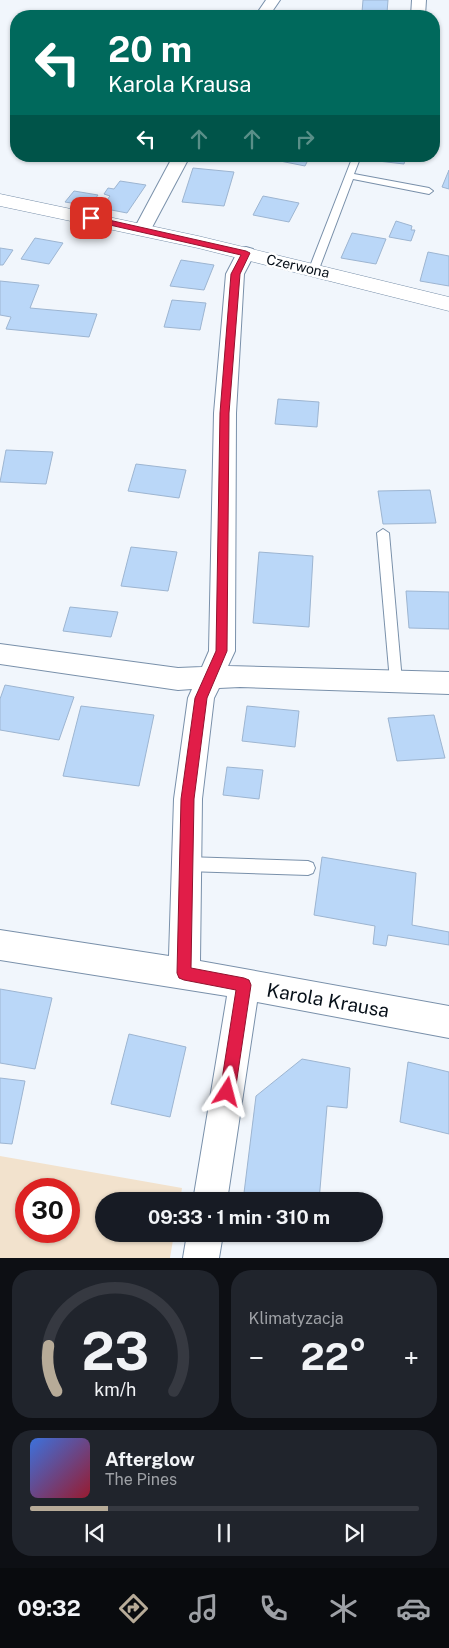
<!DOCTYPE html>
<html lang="pl">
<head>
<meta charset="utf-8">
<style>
  :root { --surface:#171b24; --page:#20242c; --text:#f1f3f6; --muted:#9ea1a6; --line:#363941; --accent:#b7ab98 }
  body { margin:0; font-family:"Public Sans",sans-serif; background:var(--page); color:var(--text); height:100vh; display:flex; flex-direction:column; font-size:19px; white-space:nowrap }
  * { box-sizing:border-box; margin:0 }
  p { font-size:16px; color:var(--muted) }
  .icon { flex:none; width:28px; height:28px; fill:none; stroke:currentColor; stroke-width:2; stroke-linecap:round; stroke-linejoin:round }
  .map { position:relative; height:1258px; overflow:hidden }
  .details { display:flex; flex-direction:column; gap:12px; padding:12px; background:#0d0f14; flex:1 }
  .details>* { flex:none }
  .hud { position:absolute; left:10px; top:10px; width:430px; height:152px; border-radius:20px; box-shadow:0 1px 4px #0004; background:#00695c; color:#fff; overflow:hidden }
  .speed { position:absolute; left:15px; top:1178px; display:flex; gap:10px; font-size:25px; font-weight:700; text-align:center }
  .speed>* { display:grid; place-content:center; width:65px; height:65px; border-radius:50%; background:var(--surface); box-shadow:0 1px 4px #0004; line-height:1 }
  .speed .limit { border:8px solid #d22; background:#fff; color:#111 }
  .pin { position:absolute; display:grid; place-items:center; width:42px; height:42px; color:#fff; margin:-21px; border-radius:10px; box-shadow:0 2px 8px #0006 }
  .me { position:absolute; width:55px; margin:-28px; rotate:9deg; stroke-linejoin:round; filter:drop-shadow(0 0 4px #0008) }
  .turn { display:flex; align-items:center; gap:18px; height:105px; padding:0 15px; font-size:22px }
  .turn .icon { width:65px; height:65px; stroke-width:2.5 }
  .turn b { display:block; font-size:35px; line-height:42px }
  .lanes { display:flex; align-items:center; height:48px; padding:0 15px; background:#0003; justify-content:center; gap:25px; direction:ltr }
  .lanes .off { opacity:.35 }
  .big { font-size:38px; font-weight:700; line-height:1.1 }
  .details .card { flex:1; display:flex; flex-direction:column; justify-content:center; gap:8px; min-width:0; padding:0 18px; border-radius:20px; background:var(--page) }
  .details .dial { align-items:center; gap:0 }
  .dial svg { height:130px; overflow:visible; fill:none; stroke:var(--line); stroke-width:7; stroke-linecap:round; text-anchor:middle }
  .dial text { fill:var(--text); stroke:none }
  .song { display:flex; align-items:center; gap:15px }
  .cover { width:60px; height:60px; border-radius:8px; background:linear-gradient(135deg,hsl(220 70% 55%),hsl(350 70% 35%)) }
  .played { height:5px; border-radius:2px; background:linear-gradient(90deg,var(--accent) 20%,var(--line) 20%) }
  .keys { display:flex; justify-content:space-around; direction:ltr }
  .heat { display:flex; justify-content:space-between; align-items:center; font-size:28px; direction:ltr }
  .details .tiles { flex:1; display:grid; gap:12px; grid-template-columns:1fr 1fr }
  .card:last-child { grid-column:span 2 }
  .trip { position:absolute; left:95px; top:1192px; width:288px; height:50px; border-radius:25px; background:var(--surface); box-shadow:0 1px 4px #0004; font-weight:700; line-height:50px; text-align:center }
  .tabs { display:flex; height:80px; justify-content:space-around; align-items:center; background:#090b0e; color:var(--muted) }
  .tabs .icon { width:35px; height:35px }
  .tabs .current { color:var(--accent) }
  .tabs b { font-size:22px; color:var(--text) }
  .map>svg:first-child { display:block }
</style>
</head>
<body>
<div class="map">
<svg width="449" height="1258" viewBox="0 0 449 1258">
  <rect width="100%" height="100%" fill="#f1f6fc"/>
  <path fill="#f2e2cd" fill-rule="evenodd" d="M0 1156 182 1188 180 1201H104V1234H174L170 1258H0ZM26 1189H69V1231H26Z"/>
  <g fill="#bad7f8" stroke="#9db5d1">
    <polygon points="363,0 388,0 387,13 362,12"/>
    <polygon points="205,11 227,14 225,16 202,16"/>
    <polygon points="267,156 310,156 305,166 265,158"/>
    <polygon points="379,156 406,156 404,164 378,161"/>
    <polygon points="193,168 234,172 224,206 182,202"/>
    <polygon points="449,170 449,189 442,187"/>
    <polygon points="120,181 146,185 127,213 101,208 110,196 104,194 108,188 114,189"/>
    <polygon points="74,191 98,195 95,199 106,201 101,208 65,202"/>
    <polygon points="263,196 299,203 289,222 253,215"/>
    <polygon points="396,221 412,226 411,230 415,230 411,241 389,237"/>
    <polygon points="352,233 386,239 376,264 341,258"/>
    <polygon points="35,238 63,243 49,264 21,259"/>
    <polygon points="0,248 13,250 3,265 0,265"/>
    <polygon points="428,252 449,256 449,286 420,281"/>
    <polygon points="181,260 214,265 204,290 170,286"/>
    <polygon points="0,281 39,285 30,308 97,314 89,337 6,329 11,317 0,315"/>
    <polygon points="172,300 206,303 200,330 164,327"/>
    <polygon points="278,399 319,402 317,427 275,424"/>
    <polygon points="6,450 53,452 46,484 0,482"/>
    <polygon points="136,464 186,470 179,498 128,491"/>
    <polygon points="430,490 436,523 383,524 378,491"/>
    <polygon points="131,547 177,552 168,591 121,586"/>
    <polygon points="259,552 313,556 309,627 253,623"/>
    <polygon points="406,591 449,592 449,629 409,628"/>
    <polygon points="70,607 118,612 111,637 63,631"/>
    <polygon points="5,685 74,697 59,740 0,730 0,699"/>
    <polygon points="81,706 154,715 139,786 63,776"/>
    <polygon points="247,706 299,711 295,747 242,741"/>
    <polygon points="434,715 445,758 397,761 388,718"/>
    <polygon points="227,767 263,770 259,799 223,795"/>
    <polygon points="322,857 416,873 412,925 449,932 449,945 388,935 386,946 373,944 375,926 314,915"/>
    <polygon points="0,989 52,998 35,1069 0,1063"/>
    <polygon points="129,1034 186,1047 170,1117 111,1104"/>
    <polygon points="302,1059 350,1068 347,1108 327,1106 319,1201 243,1201 256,1096"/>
    <polygon points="408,1062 449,1072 449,1134 400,1122"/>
    <polygon points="0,1078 25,1081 12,1144 0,1143"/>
  </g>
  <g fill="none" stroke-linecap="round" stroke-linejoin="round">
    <defs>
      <g id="service">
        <polygon points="353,156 361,156 354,174 429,188 433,191 429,194 353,179 319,269 314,272 311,271 309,269"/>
        <polygon points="383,529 389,533 402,681 401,685 396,686 391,685 390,681 377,533"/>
        <polygon points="186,857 308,861 313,863 315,868 313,873 308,875 186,871 181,869 179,864 181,859"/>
      </g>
      <g id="minor">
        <polygon points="266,0 280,0 269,16 255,16"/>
        <polygon points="412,0 426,0 425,16 411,16"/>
        <polygon points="173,156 190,156 149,233 143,234 137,233 134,229"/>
        <polygon points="246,247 253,249 255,253 244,274 236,413 235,651 228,666 449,672 449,694 240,687 219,688 214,698 202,799 200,961 449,1006 449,1038 257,1002 227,1201 193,1201 227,996 0,960 0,930 169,956 174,799 188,698 192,689 178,690 0,664 0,644 178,668 202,667 209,651 214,413 226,274 239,249"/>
        <polygon points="187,1234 223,1234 219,1258 183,1258"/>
      </g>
      <polygon id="tertiary" points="0,194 198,236 449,297 449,311 198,248 0,206"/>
    </defs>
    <use href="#service" stroke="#7990aa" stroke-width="2"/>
    <use href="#minor" stroke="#7990aa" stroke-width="2"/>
    <use href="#tertiary" stroke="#7990aa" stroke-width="1"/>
    <use href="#service" fill="#fff" fill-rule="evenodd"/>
    <use href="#minor" fill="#fff" fill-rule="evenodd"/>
    <use href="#tertiary" fill="#fff" fill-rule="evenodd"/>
  </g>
  <polygon fill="#e11d48" stroke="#92132f" points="91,216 246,251 250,253 240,274 229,413 227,651 207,698 194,799 191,968 244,978 249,980 251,985 235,1092 233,1097 227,1099 222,1097 220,1092 236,990 184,980 179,978 177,973 181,799 195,698 216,651 220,413 231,274 241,255 88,220 87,218"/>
  <g text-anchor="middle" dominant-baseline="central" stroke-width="5" stroke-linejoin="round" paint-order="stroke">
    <g font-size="14" fill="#071019" stroke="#fff">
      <text transform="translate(298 266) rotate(13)">Czerwona</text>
    </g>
    <g font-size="19" fill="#071019" stroke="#fff">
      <text transform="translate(328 1000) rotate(10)">Karola Krausa</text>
    </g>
  </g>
</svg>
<div class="speed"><div class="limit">30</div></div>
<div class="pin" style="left:91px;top:218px;background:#d93025"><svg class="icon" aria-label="arrive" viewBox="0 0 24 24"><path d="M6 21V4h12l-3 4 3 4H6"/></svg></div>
<svg class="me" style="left:227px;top:1092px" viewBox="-20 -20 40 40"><path d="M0-17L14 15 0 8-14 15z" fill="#e11d48" stroke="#fff" stroke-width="4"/></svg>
<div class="trip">09:33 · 1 min · 310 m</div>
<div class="hud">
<div class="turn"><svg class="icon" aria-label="left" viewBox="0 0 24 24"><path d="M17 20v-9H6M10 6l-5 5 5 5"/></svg><div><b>20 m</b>Karola Krausa</div></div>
<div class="lanes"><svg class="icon" aria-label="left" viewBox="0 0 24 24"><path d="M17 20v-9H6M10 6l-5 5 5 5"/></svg><svg class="icon off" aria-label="ahead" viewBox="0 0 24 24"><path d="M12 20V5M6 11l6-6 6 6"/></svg><svg class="icon off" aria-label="ahead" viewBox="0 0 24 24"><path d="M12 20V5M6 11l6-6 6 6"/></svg><svg class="icon off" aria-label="right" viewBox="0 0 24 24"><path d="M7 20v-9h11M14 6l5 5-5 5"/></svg></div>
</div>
</div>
<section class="details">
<div class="tiles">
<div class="card dial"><svg viewBox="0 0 100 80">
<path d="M14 69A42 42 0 1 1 86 69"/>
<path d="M14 69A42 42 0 0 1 9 41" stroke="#b7ab98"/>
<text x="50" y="56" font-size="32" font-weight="700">23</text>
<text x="50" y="72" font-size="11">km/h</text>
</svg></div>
<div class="card"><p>Klimatyzacja</p>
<div class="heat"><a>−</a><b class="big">22°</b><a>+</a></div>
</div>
<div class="card">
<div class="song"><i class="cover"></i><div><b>Afterglow</b><p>The Pines</p></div></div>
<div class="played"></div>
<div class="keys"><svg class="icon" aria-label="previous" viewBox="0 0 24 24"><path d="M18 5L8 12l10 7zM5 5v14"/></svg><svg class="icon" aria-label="pause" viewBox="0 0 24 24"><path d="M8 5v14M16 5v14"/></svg><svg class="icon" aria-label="next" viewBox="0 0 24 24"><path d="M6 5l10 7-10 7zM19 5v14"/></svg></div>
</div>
</div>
</section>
<nav class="tabs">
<b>09:32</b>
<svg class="icon current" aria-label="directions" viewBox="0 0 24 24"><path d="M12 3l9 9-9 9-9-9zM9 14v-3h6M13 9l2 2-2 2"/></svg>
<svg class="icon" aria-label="music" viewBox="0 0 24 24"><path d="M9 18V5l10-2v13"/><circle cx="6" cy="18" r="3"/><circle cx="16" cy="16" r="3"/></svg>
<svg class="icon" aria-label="phone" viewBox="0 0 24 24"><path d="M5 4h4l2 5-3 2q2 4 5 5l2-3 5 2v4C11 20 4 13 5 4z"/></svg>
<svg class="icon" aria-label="climate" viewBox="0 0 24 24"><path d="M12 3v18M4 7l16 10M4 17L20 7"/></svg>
<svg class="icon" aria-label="car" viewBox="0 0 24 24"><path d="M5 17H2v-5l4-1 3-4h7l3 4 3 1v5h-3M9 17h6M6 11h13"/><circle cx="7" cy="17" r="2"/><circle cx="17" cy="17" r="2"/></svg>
</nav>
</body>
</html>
